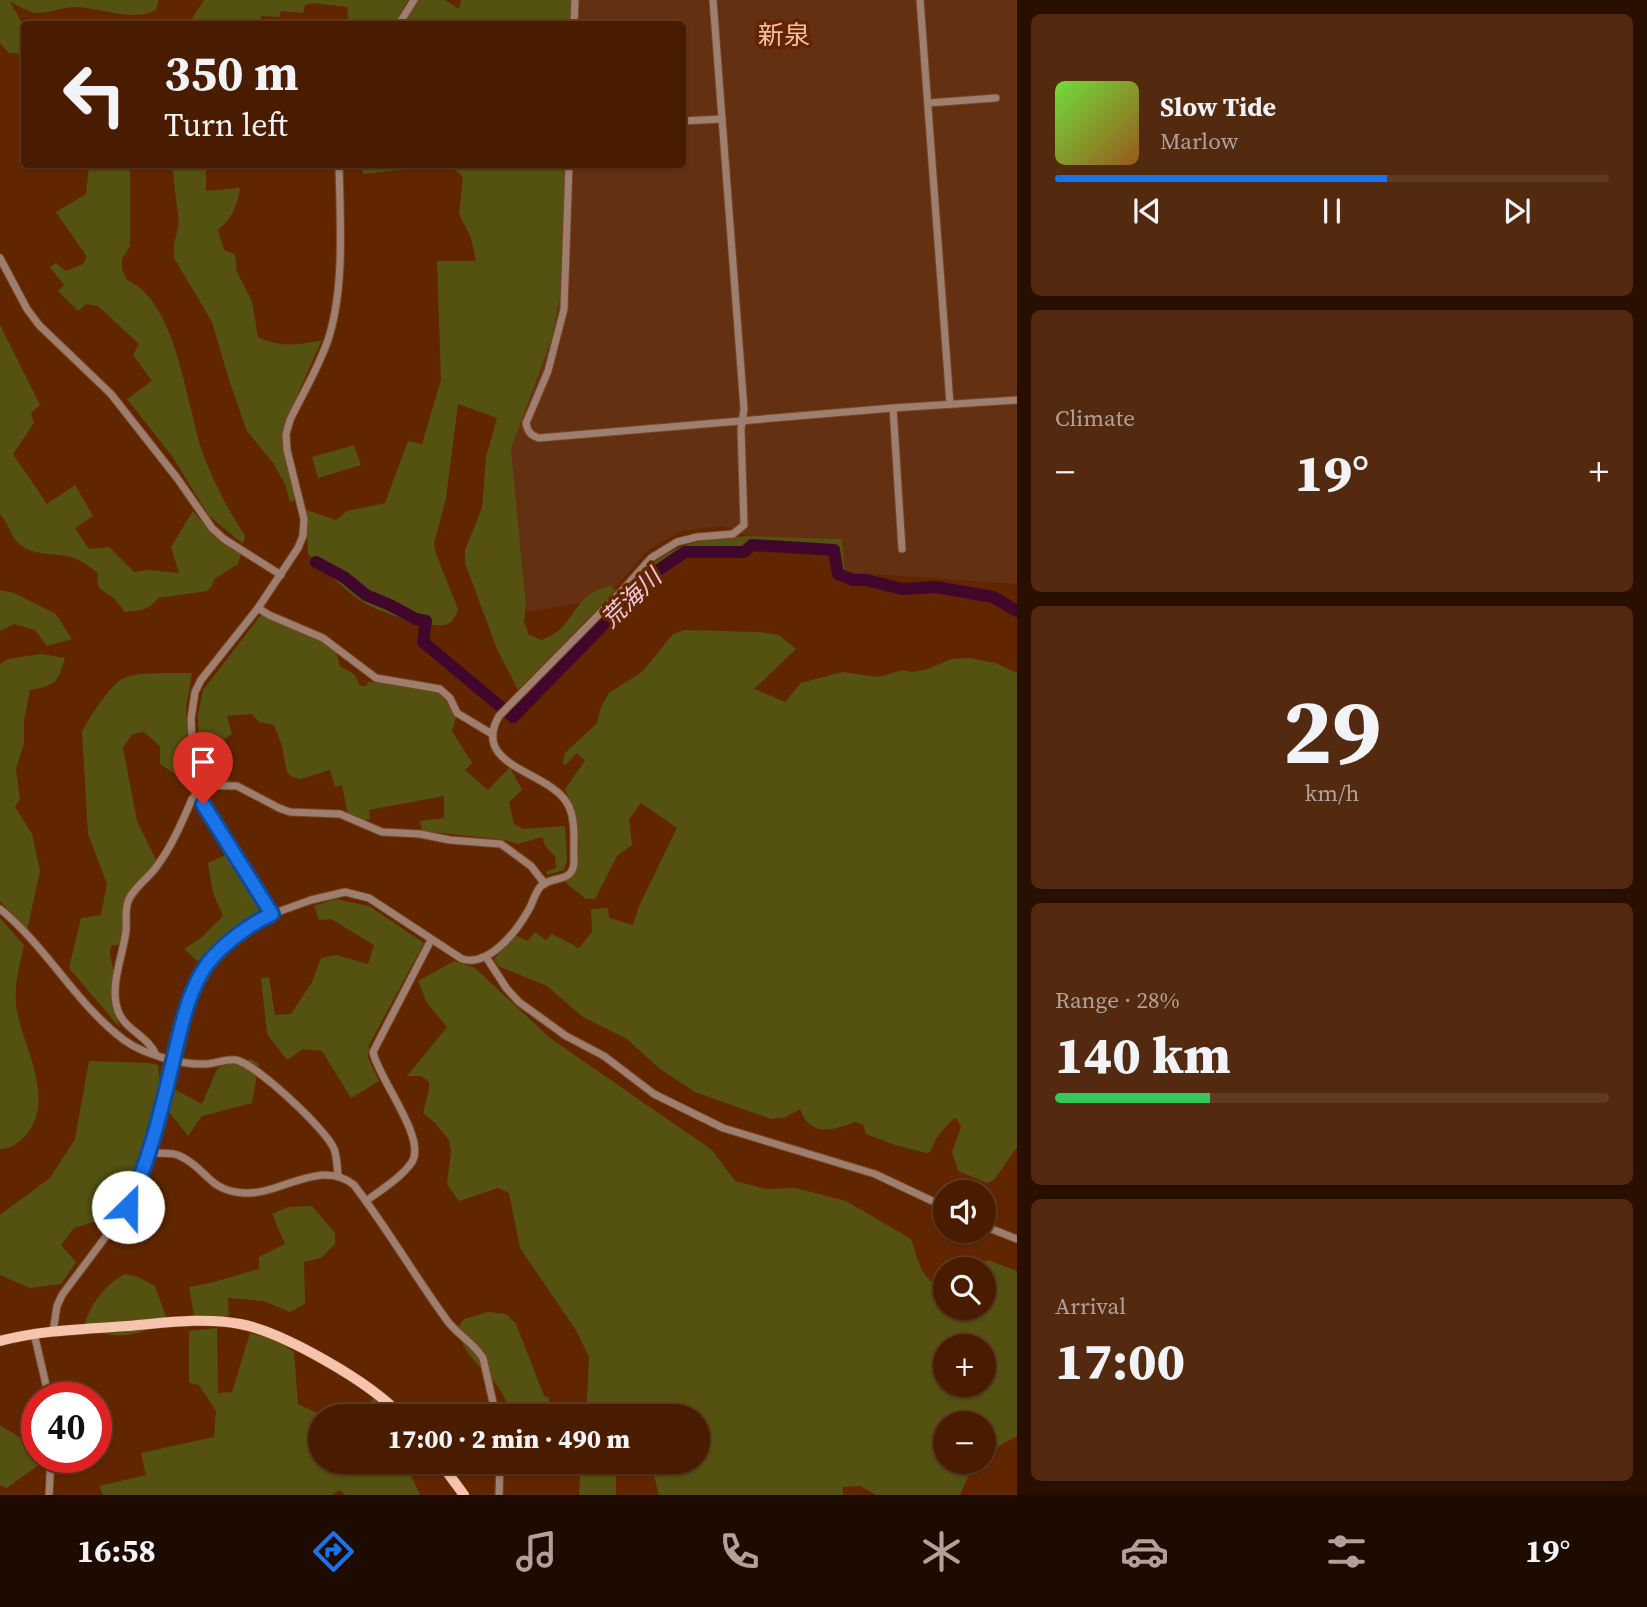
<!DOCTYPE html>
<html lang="en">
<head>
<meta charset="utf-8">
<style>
  :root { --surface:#491c00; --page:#53290f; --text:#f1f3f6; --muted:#b1a199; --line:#613a22; --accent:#1a73e8 }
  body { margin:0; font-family:"Source Serif 4","Noto Sans JP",serif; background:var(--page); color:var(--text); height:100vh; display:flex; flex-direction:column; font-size:26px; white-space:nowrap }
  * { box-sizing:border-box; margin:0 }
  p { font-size:23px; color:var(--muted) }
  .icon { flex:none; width:38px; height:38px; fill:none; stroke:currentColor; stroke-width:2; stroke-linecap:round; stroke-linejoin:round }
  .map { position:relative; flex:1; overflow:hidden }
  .drawer { display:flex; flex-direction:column; gap:14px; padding:14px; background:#280f00; width:630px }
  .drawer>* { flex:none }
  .top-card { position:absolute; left:21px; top:21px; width:665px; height:147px; border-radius:7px; box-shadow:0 2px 5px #0004,0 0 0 2px var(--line); background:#491c00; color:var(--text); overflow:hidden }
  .tools { position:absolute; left:933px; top:1180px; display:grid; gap:14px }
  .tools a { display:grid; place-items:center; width:63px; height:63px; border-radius:50%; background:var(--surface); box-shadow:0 2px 5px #0004,0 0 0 2px var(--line); font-size:35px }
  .speed { position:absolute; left:21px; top:1382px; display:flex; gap:14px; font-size:35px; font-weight:700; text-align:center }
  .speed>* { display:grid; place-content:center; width:91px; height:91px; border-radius:50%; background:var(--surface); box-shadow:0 2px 5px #0004,0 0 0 2px var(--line); line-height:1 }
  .speed .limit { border:10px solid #d22; background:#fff; color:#111 }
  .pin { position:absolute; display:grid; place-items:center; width:60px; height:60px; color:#fff; margin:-72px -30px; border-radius:50% 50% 50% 0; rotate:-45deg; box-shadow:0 0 7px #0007 }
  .pin .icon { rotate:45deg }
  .me { position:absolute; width:77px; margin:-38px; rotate:23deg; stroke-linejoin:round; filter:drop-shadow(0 0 5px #0008) }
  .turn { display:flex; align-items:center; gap:24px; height:147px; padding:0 28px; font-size:32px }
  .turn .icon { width:91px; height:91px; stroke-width:2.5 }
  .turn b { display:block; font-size:49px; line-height:60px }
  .big { font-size:52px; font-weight:800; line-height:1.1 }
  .drawer .card { flex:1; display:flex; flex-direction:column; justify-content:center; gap:10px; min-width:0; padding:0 24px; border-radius:10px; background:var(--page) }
  .drawer .dial { align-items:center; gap:0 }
  .dial b { font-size:91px; line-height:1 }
  .song { display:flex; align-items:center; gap:21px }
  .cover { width:84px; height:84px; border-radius:10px; background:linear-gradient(135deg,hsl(100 70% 55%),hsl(30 70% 35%)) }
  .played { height:7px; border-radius:4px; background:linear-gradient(90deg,var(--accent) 60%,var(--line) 60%) }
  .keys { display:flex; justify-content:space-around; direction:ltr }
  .heat { display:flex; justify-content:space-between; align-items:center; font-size:38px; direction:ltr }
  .charge { height:10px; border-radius:5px; background:linear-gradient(90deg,#34c759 28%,var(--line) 0) }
  .trip { position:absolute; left:308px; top:1404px; width:402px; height:70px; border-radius:35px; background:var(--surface); box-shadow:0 2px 5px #0004,0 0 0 2px var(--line); font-weight:800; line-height:70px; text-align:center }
  .menu { display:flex; height:112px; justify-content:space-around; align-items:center; background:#1d0b00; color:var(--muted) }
  .menu .icon { width:49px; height:49px }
  .menu .on { color:var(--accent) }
  .menu b { font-size:32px; color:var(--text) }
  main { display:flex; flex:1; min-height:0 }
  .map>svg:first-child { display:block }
</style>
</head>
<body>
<main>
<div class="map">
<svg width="1017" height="1495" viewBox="0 0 1017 1495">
  <rect width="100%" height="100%" fill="#612600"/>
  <polygon fill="#643012" points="571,0 1017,0 1017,584 845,572 842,539 747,536 722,526 681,531 648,550 605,599 527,612 511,449 552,338 560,296 565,165 682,164 682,24 570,24"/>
  <g fill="#555211" fill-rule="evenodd">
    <path d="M0 0H159L156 10C132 23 100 7 74 7 61 8 48 13 36 13 28 12 18 5 10 2L24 26V54L9 53 0 43Z"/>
    <polygon points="204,0 408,0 394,24 349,24 347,7 313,3 305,5 303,13 281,11 280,17 261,16 260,24 191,24 193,17"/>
    <polygon points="419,0 445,0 459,9 461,0 572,0 571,24 408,24 405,22"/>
    <path d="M89 165H130V246L122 259V269L127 280C179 303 186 410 205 459 215 485 230 513 245 536L243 544 209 516 172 456 127 399 152 381 133 355 139 344 98 306 86 304 78 311 58 291 64 285 50 267 56 263 66 271 83 264 87 257 56 212 86 194Z"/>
    <path d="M172 165H206V191L240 188C237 205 233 218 218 230L224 250 235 254 237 272 252 301 258 337C282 348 297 345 322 340L284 424 282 446 295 500 290 502 285 484 273 463 247 431 230 383 212 322 174 258V244L179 224Z"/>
    <polygon points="373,165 373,164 446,165 445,169 402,170 363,174 363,167 372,167"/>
    <path d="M450 165H565L560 296 552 338 511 449 526 605 524 622 529 635 542 640C546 638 553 635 557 632 578 614 578 592 610 586L616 590 518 690 497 649 465 563V550L482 508 486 457 497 418 458 404 446 498 434 544 436 554 458 609C457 614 454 620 450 623 437 632 380 612 366 604 346 593 325 569 308 554L306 510 336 520 347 511 385 503 408 441 422 444 441 380 437 261H476L471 238 459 214 463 177Z"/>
    <path d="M0 325 40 405 31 413 34 423 13 454 47 504 75 485 93 516 75 528 89 549 109 547 134 572 148 570 179 573 171 547 193 511 214 536 241 554 238 564 214 579 212 586 207 591 158 598C150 610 138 611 125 612 121 607 117 601 112 597 100 588 96 590 98 573 90 568 83 561 74 558 55 552 31 557 17 542 11 535 8 523 0 514Z"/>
    <polygon points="354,445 361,465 318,478 312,457"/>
    <path d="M747 536 842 539 845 572 840 571 836 547 751 543 743 550 684 551 652 571 550 682 513 715 510 713 650 565C685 539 706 540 747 536Z"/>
    <polygon points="0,590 14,593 56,614 72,639 47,646 35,630 14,624 0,631"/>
    <polygon points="261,615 299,629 335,648 340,666 355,675 360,686 366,686 368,682 389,683 443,694 456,717 452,731 472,763 465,770 488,790 509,768 511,769 522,790 509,802 514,824 523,829 565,826 567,860 564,870 547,875 546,872 556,868 555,856 545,846 542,837 518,844 506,840 422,831 420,821 444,818 444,796 369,810 370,819 361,821 348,815 342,785 335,787 330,770 301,779 292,777 287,772 282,746 274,725 259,722 252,714 227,716 232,734 213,748 210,774 230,780 229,783 204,782 199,777 198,714 203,690"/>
    <path d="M685 630 758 632 779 635 796 649 754 689 785 702 801 683 842 672 878 677 902 670 912 672 925 670 952 659 970 658 996 663 1017 673V1147L994 1180 987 1183 958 1171 952 1152 961 1127 957 1119 954 1118 937 1137 930 1152 926 1153 895 1145 866 1134 863 1124 855 1122C831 1131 810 1137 800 1109L786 1117 771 1119 695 1092 660 1069 627 1039 583 1017 547 986 498 966 494 959 515 935 528 941 535 932 546 940 552 934 579 948 592 932 591 909 608 908 609 918 633 925 639 906 677 828 641 803 629 819 632 845 617 856 595 899H586L565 882C589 865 576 812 565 789L585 761 577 753 565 765 563 763 565 753 597 723 601 707 609 693 642 672 673 634Z"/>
    <path d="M41 654 65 658C57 684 56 685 30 690L24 720V743L16 769 20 799 15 807 32 834 40 871 27 930 0 901V664L8 659Z"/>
    <path d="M166 673H192L186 708 190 774 178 776 160 764V746L144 732 132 734 123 748 137 821 159 866 131 904 130 919 123 944 111 946C108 957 113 962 114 973 116 993 112 1009 120 1028L69 968 81 918 101 915 107 884 88 834 82 732C88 719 110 686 122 679 135 672 152 674 166 673Z"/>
    <polygon points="228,854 263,913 225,938 201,964 184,949 202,937 223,916 213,893 208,863"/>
    <polygon points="335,899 369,906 424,943 369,1045 368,1058 379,1081 351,1098 322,1051 303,1049 287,1060 267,1034 261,978 269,977 275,1015 291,1014 312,982 321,958 336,955 368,964 374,945 331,919 319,920 314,906"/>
    <path d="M0 918 24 945C20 964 14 984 16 1004 20 1043 57 1096 27 1134 19 1142 12 1149 0 1149Z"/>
    <path d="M454 961 475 968 550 1038 712 1150 735 1181 766 1189 795 1188 846 1201 911 1239C919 1261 920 1281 945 1288V1307H984V1269H971L988 1260 1017 1271V1436L984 1454V1423H945V1461H975L960 1495H876L860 1486 843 1487V1495H659L652 1468 647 1461H698V1416H586L589 1357 576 1330 520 1248 509 1193 498 1188 459 1201 447 1184 451 1151 449 1140 435 1123 423 1113 429 1090V1082L421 1076H407L447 1027 427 1003 418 981ZM945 1346H984V1384H945Z"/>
    <polygon points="251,1059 259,1064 252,1103 202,1116 188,1136 166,1108 172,1088 202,1104 218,1067"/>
    <polygon points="89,1061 149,1063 158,1065 161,1094 132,1186 116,1188 103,1194 106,1218 74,1228 61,1245 76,1262 61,1284 30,1288 0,1275 0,1215 50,1178 75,1139"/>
    <polygon points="312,1206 335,1233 335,1244 321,1258 304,1262 305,1304 290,1312 264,1301 228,1298 229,1316 194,1315 189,1287 214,1282 259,1269 259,1257 285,1244 272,1214 288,1207"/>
    <path d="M126 1274 138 1277 155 1286 166 1317C148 1337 105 1343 85 1323 90 1305 108 1281 126 1274Z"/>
    <path d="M488 1312 506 1314 516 1324 544 1396 549 1398V1416H513C508 1408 506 1399 501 1391 486 1370 462 1355 457 1328L464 1319Z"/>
    <polygon points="217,1328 218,1393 232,1392 250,1333 275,1339 294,1352 298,1404 323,1416 320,1416 320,1461 404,1461 420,1495 345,1495 340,1490 332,1495 103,1495 99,1486 146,1475 141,1453 214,1437 216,1411 199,1385 189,1383 189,1331"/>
    <polygon points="374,1398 395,1416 356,1416"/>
    <polygon points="0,1425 37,1449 37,1458 48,1458 7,1488 0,1485"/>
    <polygon points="581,1461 613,1461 616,1478 616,1495 579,1495"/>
  </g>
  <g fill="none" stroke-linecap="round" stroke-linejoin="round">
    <polyline stroke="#41062c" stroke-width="12" points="316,562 344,577 366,595 390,605 416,619 426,621 423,642 513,717 654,573 685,552 744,552 752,545 834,550 838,574 853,580 866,580 902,589 936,587 993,597 1017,611"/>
    <defs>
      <g id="minor">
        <polyline points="920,0 950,404"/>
        <polyline points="399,24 414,0"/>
        <polyline points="574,24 575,0"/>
        <polyline points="928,103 996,98"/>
        <polyline points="682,121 722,119"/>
        <path d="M569 164 564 309 548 371 526 423C528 432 530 435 539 438L893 408 1017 400"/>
        <polyline points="0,258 27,309 39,325 111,394 177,478 212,528 224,539 281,575"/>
        <polyline points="893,408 902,549"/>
        <polyline points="258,608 269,615 323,638 376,678 440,689 450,698 457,713 492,734"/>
        <polyline points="195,785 237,786 279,808 290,812 340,814 382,832 420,834 450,840 501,844 531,866 545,884"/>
        <path d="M0 909C47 947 76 1004 124 1040 143 1054 181 1065 205 1064 214 1064 228 1058 236 1060 256 1064 327 1130 334 1149 337 1156 337 1167 338 1175"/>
        <path d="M272 914 198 793 194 774 191 719 195 692 201 680 258 608 298 548 303 536 304 519 287 450 286 434 290 420C303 393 320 365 329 337 345 284 340 219 339 164"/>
        <polyline points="486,957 507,989 519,1002 566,1036 604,1056 654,1094 723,1128 875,1174 945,1207"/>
        <path d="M156 1055C149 1037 124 1029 118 1011 109 986 123 956 126 931 127 920 124 910 129 899 135 886 149 878 157 866 172 846 182 822 192 799L198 793"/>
        <path d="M148 1152C159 1155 170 1151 180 1156 208 1169 208 1191 244 1193 281 1195 320 1158 354 1185 387 1228 414 1275 446 1319 456 1334 473 1342 483 1358L496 1416"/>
        <path d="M366 1201C381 1190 401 1178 412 1162 427 1138 378 1078 373 1052L431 940"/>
        <polyline points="984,1226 1017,1239"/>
        <path d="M53 1332 57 1306 62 1295 128 1207 141 1175 192 993 208 964 230 942 272 914 311 900 345 892 369 898 462 959C489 967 516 932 528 911 533 903 535 892 541 886 552 875 572 884 574 863 573 845 577 819 567 803 549 771 470 767 499 716L620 593 651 558 677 542 697 537 733 534 744 525 741 429 744 409 713 0"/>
        <polyline points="34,1333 49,1398"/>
        <polyline points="49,1495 51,1458"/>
        <polyline points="499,1495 500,1461"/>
      </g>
      <g id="major">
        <path d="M0 1341C41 1330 85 1329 128 1326 164 1323 204 1317 240 1324 283 1332 372 1383 401 1416"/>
        <polyline points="439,1461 464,1495"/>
      </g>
    </defs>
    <use href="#minor" stroke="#7a4523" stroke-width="9"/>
    <use href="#major" stroke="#7a4523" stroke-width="11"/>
    <use href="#minor" stroke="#9d7e6f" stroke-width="7"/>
    <use href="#major" stroke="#f6c4ac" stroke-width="10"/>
  </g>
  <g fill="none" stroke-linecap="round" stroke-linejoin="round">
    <defs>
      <path id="route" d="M128 1207C148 1163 160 1116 171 1069 180 1034 186 993 208 963 223 944 250 924 272 914L203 804"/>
    </defs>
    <use href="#route" stroke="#114b97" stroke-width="18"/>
    <use href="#route" stroke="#1a73e8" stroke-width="12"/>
  </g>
  <g text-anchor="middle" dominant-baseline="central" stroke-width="7" stroke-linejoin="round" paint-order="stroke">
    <g font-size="24" font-style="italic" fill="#f3c5dc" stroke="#612600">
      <text transform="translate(631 598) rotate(-44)">荒海川</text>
    </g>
    <g font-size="26" fill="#f7bca0" stroke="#612600">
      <text x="784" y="35">新泉</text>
    </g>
  </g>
</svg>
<div class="tools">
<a><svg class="icon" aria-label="sound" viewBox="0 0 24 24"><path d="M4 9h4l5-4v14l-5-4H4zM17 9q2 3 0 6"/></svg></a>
<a><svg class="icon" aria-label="search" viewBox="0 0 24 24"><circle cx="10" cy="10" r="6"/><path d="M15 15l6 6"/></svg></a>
<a>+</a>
<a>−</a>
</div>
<div class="speed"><div class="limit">40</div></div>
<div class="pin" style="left:203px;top:804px;background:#d93025"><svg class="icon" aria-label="arrive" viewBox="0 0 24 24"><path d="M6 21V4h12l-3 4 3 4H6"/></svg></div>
<svg class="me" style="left:128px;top:1207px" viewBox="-20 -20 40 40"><circle r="19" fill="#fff"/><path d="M0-13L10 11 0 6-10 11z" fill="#1a73e8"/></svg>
<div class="trip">17:00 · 2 min · 490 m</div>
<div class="top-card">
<div class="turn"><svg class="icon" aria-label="left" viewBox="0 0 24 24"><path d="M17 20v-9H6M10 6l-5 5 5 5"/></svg><div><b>350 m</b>Turn left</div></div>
</div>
</div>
<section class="drawer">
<div class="card">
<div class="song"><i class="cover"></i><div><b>Slow Tide</b><p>Marlow</p></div></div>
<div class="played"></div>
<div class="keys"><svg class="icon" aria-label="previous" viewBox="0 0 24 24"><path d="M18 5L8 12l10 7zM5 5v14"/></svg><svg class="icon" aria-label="pause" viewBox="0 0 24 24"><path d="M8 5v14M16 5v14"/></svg><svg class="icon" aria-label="next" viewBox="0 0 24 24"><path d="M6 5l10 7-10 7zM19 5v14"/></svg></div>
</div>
<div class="card"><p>Climate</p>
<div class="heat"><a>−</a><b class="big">19°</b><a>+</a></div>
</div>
<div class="card dial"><b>29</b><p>km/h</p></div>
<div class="card"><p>Range · 28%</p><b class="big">140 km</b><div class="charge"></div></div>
<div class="card"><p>Arrival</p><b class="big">17:00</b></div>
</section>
</main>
<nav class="menu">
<b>16:58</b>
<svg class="icon on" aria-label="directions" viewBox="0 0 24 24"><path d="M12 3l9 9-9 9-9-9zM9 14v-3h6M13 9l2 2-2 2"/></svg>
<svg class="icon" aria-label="music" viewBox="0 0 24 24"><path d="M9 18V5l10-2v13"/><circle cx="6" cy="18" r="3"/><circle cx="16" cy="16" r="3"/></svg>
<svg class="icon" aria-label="phone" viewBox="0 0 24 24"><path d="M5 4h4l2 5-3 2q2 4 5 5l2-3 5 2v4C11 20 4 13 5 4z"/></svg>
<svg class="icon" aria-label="climate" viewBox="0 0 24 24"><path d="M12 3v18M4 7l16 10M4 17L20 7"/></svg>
<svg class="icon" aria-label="car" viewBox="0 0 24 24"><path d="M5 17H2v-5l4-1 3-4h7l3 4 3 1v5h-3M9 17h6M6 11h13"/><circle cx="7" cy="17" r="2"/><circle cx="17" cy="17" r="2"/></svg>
<svg class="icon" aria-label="filters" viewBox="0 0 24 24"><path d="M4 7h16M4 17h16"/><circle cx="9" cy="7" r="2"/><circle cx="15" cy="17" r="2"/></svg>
<b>19°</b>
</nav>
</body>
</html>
